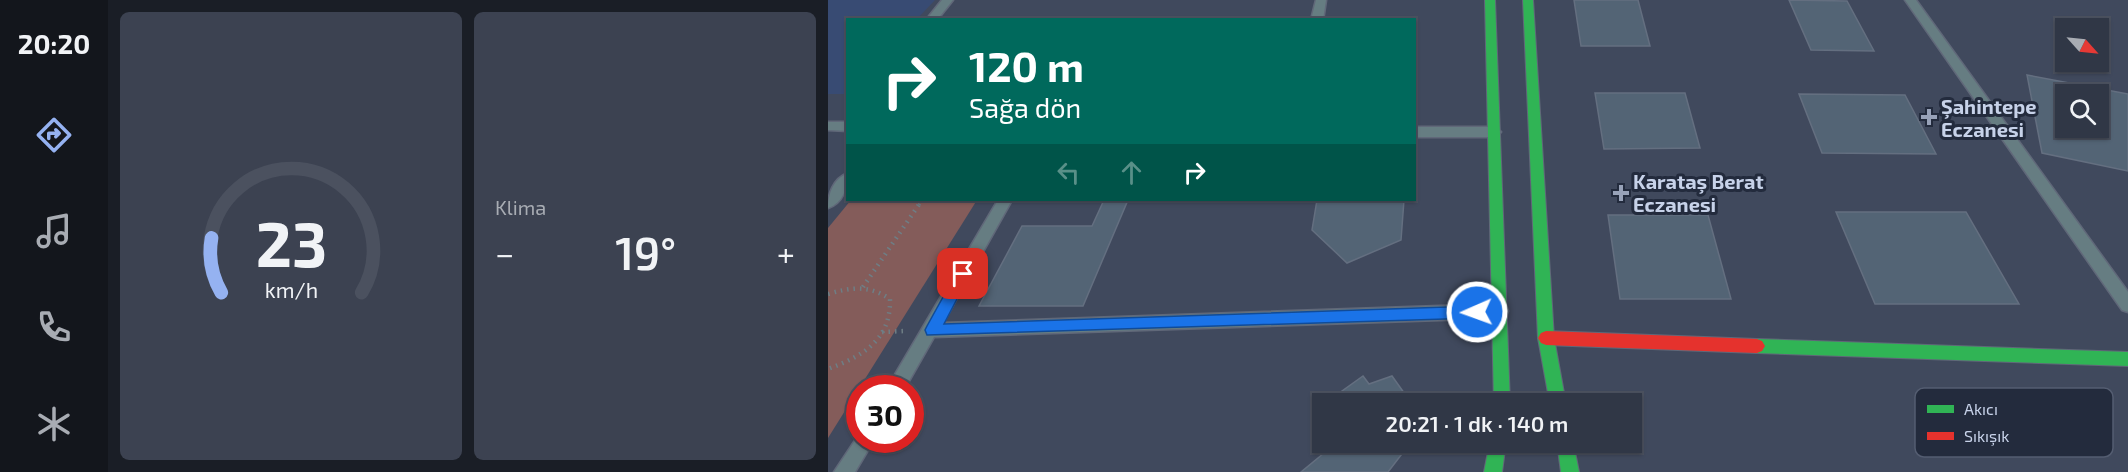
<!DOCTYPE html>
<html lang="tr">
<head>
<meta charset="utf-8">
<style>
  :root { --surface:#303746; --page:#3c4251; --text:#f1f3f6; --muted:#a8acb3; --line:#4b515f; --accent:#95b2f1 }
  body { margin:0; font-family:"Exo 2",sans-serif; background:var(--page); color:var(--text); height:100vh; display:flex; flex-direction:column; font-size:22px; white-space:nowrap }
  * { box-sizing:border-box; margin:0 }
  p { font-size:20px; color:var(--muted) }
  .icon { flex:none; width:33px; height:33px; fill:none; stroke:currentColor; stroke-width:2; stroke-linecap:round; stroke-linejoin:round }
  .map { position:relative; flex:1; overflow:hidden }
  .details { display:flex; flex-direction:column; gap:12px; padding:12px; background:#1a1e26; width:720px }
  .details>* { flex:none }
  .hud { position:absolute; left:18px; top:18px; width:570px; height:183px; border-radius:0px; box-shadow:0 2px 4px #0004,0 0 0 2px var(--line); background:#00695c; color:#fff; overflow:hidden }
  .needle { width:39px; rotate:117deg }
  .fabs { position:absolute; left:1227px; top:18px; display:grid; gap:12px }
  .fabs a { display:grid; place-items:center; width:54px; height:54px; border-radius:0px; background:var(--surface); box-shadow:0 2px 4px #0004,0 0 0 2px var(--line); font-size:30px }
  .speed { position:absolute; left:18px; top:375px; display:flex; gap:12px; font-size:30px; font-weight:700; text-align:center }
  .speed>* { display:grid; place-content:center; width:78px; height:78px; border-radius:50%; background:var(--surface); box-shadow:0 2px 4px #0004,0 0 0 2px var(--line); line-height:1 }
  .speed .limit { border:9px solid #d22; background:#fff; color:#111 }
  .pin { position:absolute; display:grid; place-items:center; width:51px; height:51px; color:#fff; margin:-26px; border-radius:12px; box-shadow:0 3px 9px #0006 }
  .me { position:absolute; width:66px; margin:-33px; rotate:268deg; stroke-linejoin:round; filter:drop-shadow(0 0 4px #0008) }
  .turn { display:flex; align-items:center; gap:21px; height:126px; padding:0 24px; font-size:27px }
  .turn .icon { width:78px; height:78px; stroke-width:2.5 }
  .turn b { display:block; font-size:42px; line-height:51px }
  .lanes { display:flex; align-items:center; height:57px; padding:0 24px; background:#0003; justify-content:center; gap:30px; direction:ltr }
  .lanes .off { opacity:.35 }
  .big { font-size:45px; font-weight:600; line-height:1.1 }
  .details .card { flex:1; display:flex; flex-direction:column; justify-content:center; gap:9px; min-width:0; padding:0 21px; border-radius:9px; background:var(--page) }
  .details .dial { align-items:center; gap:0 }
  .dial svg { height:156px; overflow:visible; fill:none; stroke:var(--line); stroke-width:7; stroke-linecap:round; text-anchor:middle }
  .dial text { fill:var(--text); stroke:none }
  .heat { display:flex; justify-content:space-between; align-items:center; font-size:33px; direction:ltr }
  .details .tiles { flex:1; display:grid; gap:12px; grid-template-columns:repeat(2,1fr) }
  .trip { position:absolute; left:484px; top:393px; width:330px; height:60px; border-radius:0px; background:var(--surface); box-shadow:0 2px 4px #0004,0 0 0 2px var(--line); font-weight:600; line-height:60px; text-align:center }
  main { display:flex; flex:1; min-height:0 }
  .dock { display:flex; flex-direction:column; width:108px; justify-content:space-around; align-items:center; background:#13161c; color:var(--muted) }
  .dock .icon { width:42px; height:42px }
  .dock .current { color:var(--accent) }
  .dock b { font-size:27px; color:var(--text) }
  .map>svg:first-child { display:block }
</style>
</head>
<body>
<main>
<nav class="dock">
<b>20:20</b>
<svg class="icon current" aria-label="directions" viewBox="0 0 24 24"><path d="M12 3l9 9-9 9-9-9zM9 14v-3h6M13 9l2 2-2 2"/></svg>
<svg class="icon" aria-label="music" viewBox="0 0 24 24"><path d="M9 18V5l10-2v13"/><circle cx="6" cy="18" r="3"/><circle cx="16" cy="16" r="3"/></svg>
<svg class="icon" aria-label="phone" viewBox="0 0 24 24"><path d="M5 4h4l2 5-3 2q2 4 5 5l2-3 5 2v4C11 20 4 13 5 4z"/></svg>
<svg class="icon" aria-label="climate" viewBox="0 0 24 24"><path d="M12 3v18M4 7l16 10M4 17L20 7"/></svg>
</nav>
<section class="details">
<div class="tiles">
<div class="card dial"><svg viewBox="0 0 100 80">
<path d="M14 69A42 42 0 1 1 86 69"/>
<path d="M14 69A42 42 0 0 1 9 41" stroke="#95b2f1"/>
<text x="50" y="56" font-size="32" font-weight="700">23</text>
<text x="50" y="72" font-size="11">km/h</text>
</svg></div>
<div class="card"><p>Klima</p>
<div class="heat"><a>−</a><b class="big">19°</b><a>+</a></div>
</div>
</div>
</section>
<div class="map">
<svg width="1300" height="472" viewBox="0 0 1300 472">
  <rect width="100%" height="100%" fill="#40495d"/>
  <polygon fill="#384b73" points="0,0 107,0 89,19 20,20 19,94 0,94"/>
  <polygon fill="#845c5a" points="23,200 149,200 0,438 0,228"/>
  <g fill="#536475" stroke="#646f80" stroke-width="1.5" fill-rule="evenodd">
    <polygon points="746,0 810,0 822,46 753,46"/>
    <polygon points="961,0 1019,1 1046,51 983,50"/>
    <path d="M1199 75 1300 94V171L1214 153ZM1238 94H1270V128H1238Z"/>
    <polygon points="767,93 857,93 872,148 776,149"/>
    <polygon points="971,94 1077,95 1108,154 994,153"/>
    <polygon points="276,200 300,200 255,306 151,306 194,226 264,226"/>
    <polygon points="489,200 576,200 573,240 519,263 484,230"/>
    <polygon points="1008,212 1138,212 1191,304 1047,304"/>
    <polygon points="780,215 880,215 903,299 792,299"/>
    <polygon points="535,376 541,384 564,376 584,404 507,404 503,399"/>
    <polygon points="502,442 578,442 577,450 560,472 473,472 496,453"/>
  </g>
  <g fill="none" stroke-linecap="round" stroke-linejoin="round">
    <defs>
      <g id="street">
        <polygon points="114,0 125,0 109,20 98,20"/>
        <polygon points="488,0 498,0 495,20 483,20"/>
        <polygon points="1077,0 1088,0 1300,292 1300,312 1294,310"/>
        <polygon points="0,122 20,122 20,131 0,130"/>
        <polygon points="586,127 666,127 673,132 666,137 586,137"/>
        <path d="M20 173C20 187 15 203 0 208 0 194 5 179 20 173Z"/>
        <polygon points="170,200 184,200 115,323 672,304 678,306 680,311 678,316 672,318 106,337 77,388 59,388"/>
        <polygon points="32,433 32,440 46,440 27,472 6,472"/>
      </g>
      <g id="fast">
        <polygon points="657,0 667,0 682,404 666,404"/>
        <polygon points="695,0 705,0 726,338 738,404 722,404 710,338"/>
        <polygon points="929,339 1300,352 1300,366 929,353 924,351 921,346 924,341"/>
        <polygon points="662,442 678,442 674,472 656,472"/>
        <polygon points="729,442 745,442 751,472 733,472"/>
      </g>
      <polygon id="jam" points="718,331 929,339 934,341 937,346 934,351 929,353 718,345 713,343 710,338 713,333"/>
    </defs>
    <use href="#street" stroke="#606879" stroke-width="3"/>
    <use href="#fast" stroke="#606879" stroke-width="2"/>
    <use href="#jam" stroke="#606879" stroke-width="2"/>
    <polyline stroke="#6e7e85" stroke-width="3" stroke-dasharray="1.5 4" stroke-linecap="butt" points="91,205 94,200"/>
    <g stroke="#6e7e85" stroke-width="4.5" stroke-dasharray="1.5 5" stroke-linecap="butt">
      <polyline points="35,287 92,203"/>
      <path d="M0 294C24 287 41 285 62 299 63 340 35 356 0 369"/>
      <polyline points="54,332 77,331"/>
    </g>
    <use href="#street" fill="#667d82" fill-rule="evenodd"/>
    <use href="#fast" fill="#30b455" fill-rule="evenodd"/>
    <use href="#jam" fill="#e5322d" fill-rule="evenodd"/>
  </g>
  <polygon fill="#1a73e8" stroke="#114b97" stroke-width="1.5" points="135,269 142,274 116,324 649,306 656,312 649,318 99,335 97,330 99,326 130,270"/>
  <g fill="#98a2b8" stroke="#232b3d" stroke-width="2">
    <path d="M1098 108h6v6h6v6h-6v6h-6v-6h-6v-6h6z"/>
    <path d="M790 184h6v6h6v6h-6v6h-6v-6h-6v-6h6z"/>
  </g>
  <g text-anchor="middle" dominant-baseline="central" stroke-width="6" stroke-linejoin="round" paint-order="stroke">
    <g font-size="20" font-weight="bold" fill="#c7d2e9" stroke="#232b3d" text-anchor="start">
      <text x="1113" y="106">Şahintepe<tspan x="1113" dy="23">Eczanesi</tspan></text>
      <text x="805" y="181">Karataş Berat<tspan x="805" dy="23">Eczanesi</tspan></text>
    </g>
  </g>
  <rect x="1087" y="388" width="198" height="69" rx="9" fill="#232b3d" stroke="#545d71" stroke-width="1.5"/>
  <rect x="1099" y="405" width="27" height="8" fill="#30b455"/>
  <rect x="1099" y="432" width="27" height="8" fill="#e5322d"/>
  <g font-size="16" fill="#c7d2e9">
    <text x="1136" y="415">Akıcı</text>
    <text x="1136" y="442">Sıkışık</text>
  </g>
</svg>
<div class="fabs">
<a><svg class="needle" viewBox="-14 -14 28 28"><path d="M0-13l5 13h-10z" fill="#e53935"/><path d="M0 13l5-13h-10z" fill="#a8acb3"/></svg></a>
<a><svg class="icon" aria-label="search" viewBox="0 0 24 24"><circle cx="10" cy="10" r="6"/><path d="M15 15l6 6"/></svg></a>
</div>
<div class="speed"><div class="limit">30</div></div>
<div class="pin" style="left:135px;top:274px;background:#d93025"><svg class="icon" aria-label="arrive" viewBox="0 0 24 24"><path d="M6 21V4h12l-3 4 3 4H6"/></svg></div>
<svg class="me" style="left:649px;top:312px" viewBox="-20 -20 40 40"><circle r="17" fill="#1a73e8" stroke="#fff" stroke-width="3"/><path d="M0-11L8 9 0 5-8 9z" fill="#fff"/></svg>
<div class="trip">20:21 · 1 dk · 140 m</div>
<div class="hud">
<div class="turn"><svg class="icon" aria-label="right" viewBox="0 0 24 24"><path d="M7 20v-9h11M14 6l5 5-5 5"/></svg><div><b>120 m</b>Sağa dön</div></div>
<div class="lanes"><svg class="icon off" aria-label="left" viewBox="0 0 24 24"><path d="M17 20v-9H6M10 6l-5 5 5 5"/></svg><svg class="icon off" aria-label="ahead" viewBox="0 0 24 24"><path d="M12 20V5M6 11l6-6 6 6"/></svg><svg class="icon" aria-label="right" viewBox="0 0 24 24"><path d="M7 20v-9h11M14 6l5 5-5 5"/></svg></div>
</div>
</div>
</main>
</body>
</html>
